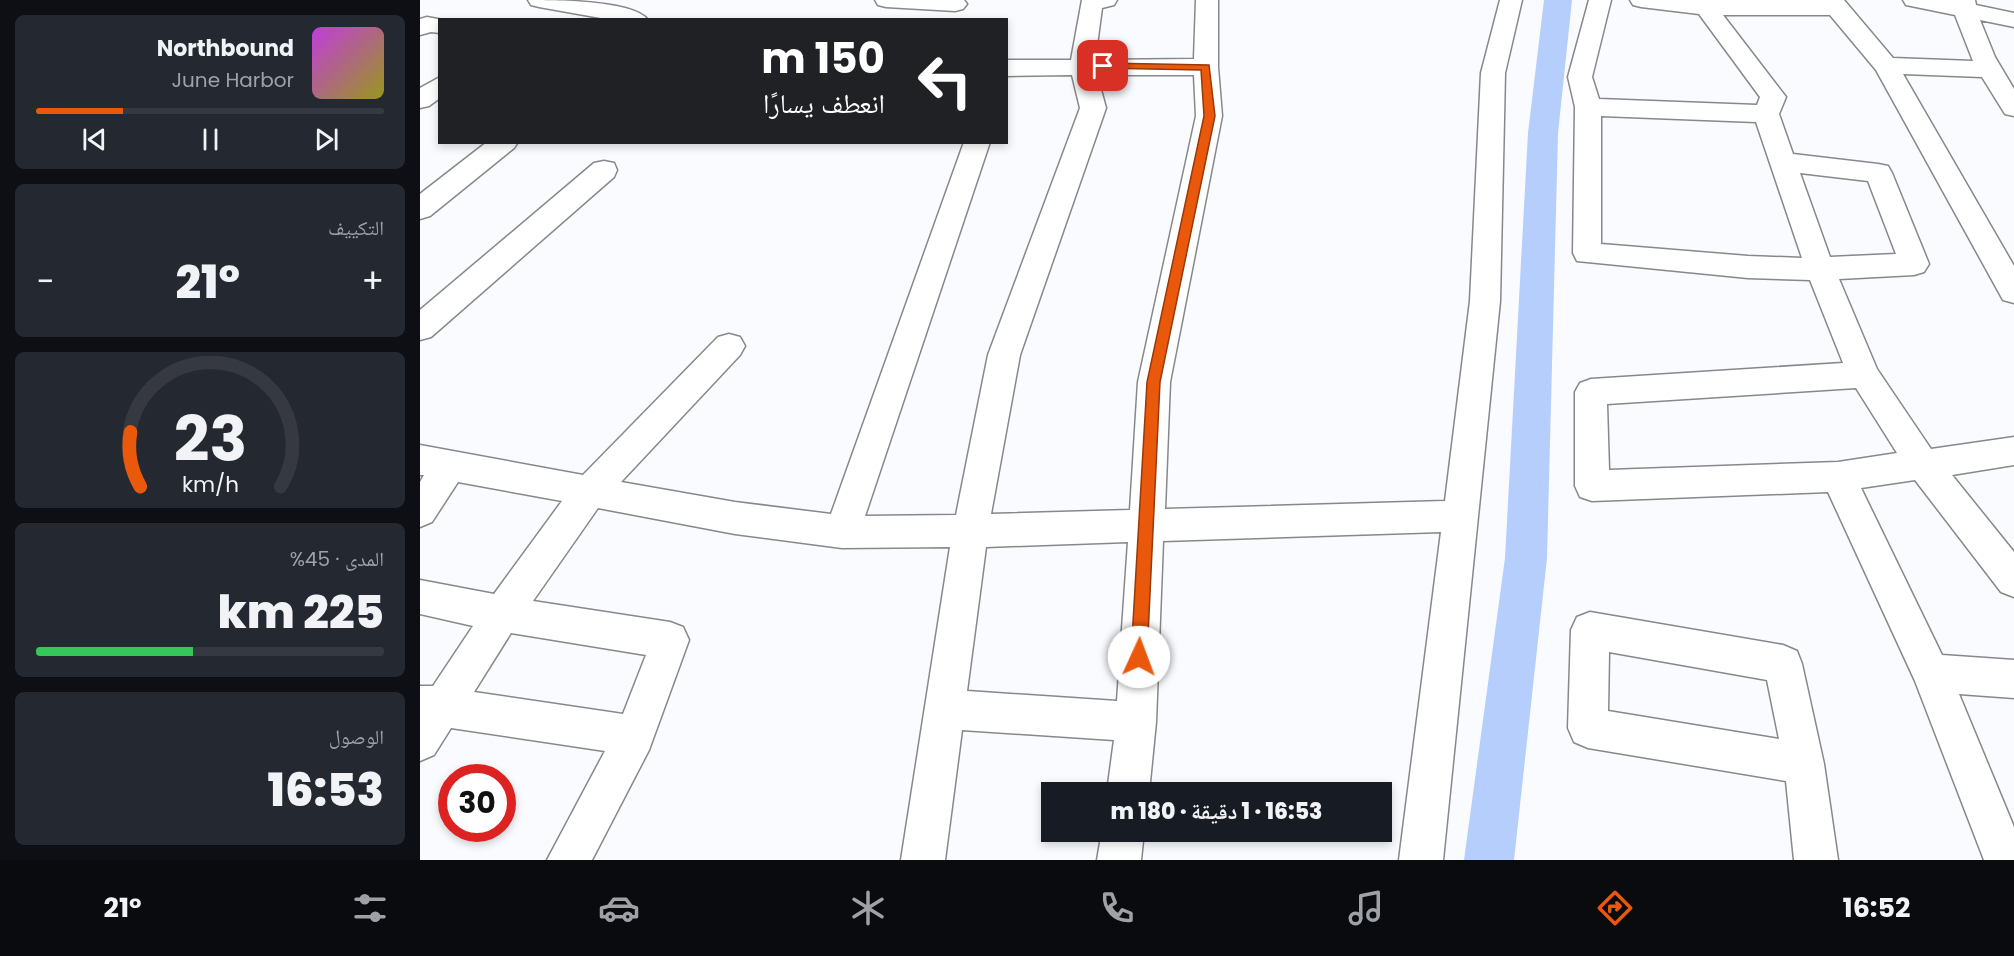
<!DOCTYPE html>
<html lang="ar">
<head>
<meta charset="utf-8">
<style>
  :root { --surface:#171b24; --page:#242831; --text:#f1f3f6; --muted:#9ea1a6; --line:#363941; --accent:#ea580c }
  body { margin:0; font-family:Poppins,"Noto Naskh Arabic",sans-serif; background:var(--page); color:var(--text); direction:rtl; height:100vh; display:flex; flex-direction:column; font-size:22px; white-space:nowrap }
  * { box-sizing:border-box; margin:0 }
  p { font-size:20px; color:var(--muted) }
  .icon { flex:none; width:33px; height:33px; fill:none; stroke:currentColor; stroke-width:2; stroke-linecap:round; stroke-linejoin:round }
  .map { position:relative; flex:1; overflow:hidden; direction:ltr }
  .panel { display:flex; flex-direction:column; gap:15px; padding:15px; background:#0d0f14; width:420px }
  .panel>* { flex:none }
  .guide { position:absolute; left:18px; top:18px; width:570px; height:126px; border-radius:0px; box-shadow:0 3px 9px #0003; direction:rtl; background:#202124; color:#fff; overflow:hidden }
  .speed { position:absolute; left:18px; top:764px; display:flex; gap:12px; font-size:30px; font-weight:700; text-align:center }
  .speed>* { display:grid; place-content:center; width:78px; height:78px; border-radius:50%; background:var(--surface); box-shadow:0 3px 9px #0003; line-height:1 }
  .speed .limit { border:9px solid #d22; background:#fff; color:#111 }
  .pin { position:absolute; display:grid; place-items:center; width:51px; height:51px; color:#fff; margin:-26px; border-radius:12px; box-shadow:0 3px 9px #0006 }
  .me { position:absolute; width:66px; margin:-33px; rotate:2deg; stroke-linejoin:round; filter:drop-shadow(0 0 4px #0008) }
  .turn { display:flex; align-items:center; gap:21px; height:126px; padding:0 24px; font-size:27px }
  .turn .icon { width:78px; height:78px; stroke-width:2.5 }
  .turn b { display:block; font-size:42px; line-height:51px }
  .big { font-size:45px; font-weight:800; line-height:1.1 }
  .panel .card { flex:1; display:flex; flex-direction:column; justify-content:center; gap:9px; min-width:0; padding:0 21px; border-radius:9px; background:var(--page) }
  .panel .dial { align-items:center; gap:0 }
  .dial svg { height:156px; overflow:visible; fill:none; stroke:var(--line); stroke-width:7; stroke-linecap:round; text-anchor:middle }
  .dial text { fill:var(--text); stroke:none }
  .song { display:flex; align-items:center; gap:18px }
  .cover { width:72px; height:72px; border-radius:9px; background:linear-gradient(135deg,hsl(290 70% 55%),hsl(60 70% 35%)) }
  .played { height:6px; border-radius:3px; background:linear-gradient(90deg,var(--accent) 25%,var(--line) 25%) }
  .keys { display:flex; justify-content:space-around; direction:ltr }
  .heat { display:flex; justify-content:space-between; align-items:center; font-size:33px; direction:ltr }
  .charge { height:9px; border-radius:4px; background:linear-gradient(90deg,#34c759 45%,var(--line) 0) }
  .trip { position:absolute; left:621px; top:782px; width:351px; height:60px; border-radius:0px; background:var(--surface); box-shadow:0 3px 9px #0003; font-weight:800; line-height:60px; text-align:center; direction:rtl }
  .tab-bar { display:flex; height:96px; justify-content:space-around; align-items:center; background:#090b0e; color:var(--muted) }
  .tab-bar .icon { width:42px; height:42px }
  .tab-bar .active { color:var(--accent) }
  .tab-bar b { font-size:27px; color:var(--text) }
  main { display:flex; flex:1; min-height:0 }
  .map>svg:first-child { display:block }
</style>
</head>
<body>
<main>
<div class="map">
<svg width="1594" height="860" viewBox="0 0 1594 860">
  <rect width="100%" height="100%" fill="#f9fbfe"/>
  <g fill="none" stroke-linecap="round" stroke-linejoin="round">
    <polygon fill="#b5cefc" fill-rule="evenodd" points="1124,0 1152,0 1138,133 1127,558 1094,860 1044,860 1085,558 1108,133"/>
    <defs>
      <g id="minor">
        <path d="M108 0C132 0 214 0 228 20H192L119 7 111 5Z"/>
        <polygon points="455,0 544,0 547,4 543,9 535,11 466,7 458,5"/>
        <path d="M662 0H697L694 5 682 8 675 60 774 59 776 0H798V67L802 116 750 382 745 509 1025 501 1050 301 1061 73 1080 0H1102L1085 73 1080 301 1023 860H979L1021 532 743 541 736 722 729 792H687L694 740 542 730 525 860H481L530 547 422 548 315 534 178 508 113 601 250 622 263 627 269 640 229 750 172 860H127L185 751 31 728 14 755 0 761V686H13L53 626 0 614V580L74 594 142 501 38 482 12 522 0 527V482L4 475H0V445L163 475 298 337 309 334 320 337 325 346 320 355 201 482 315 502 411 514 544 142H570L445 516 536 515 568 355 660 108 652 75 586 76V60H651ZM677 75H774L776 116 718 382 710 510 571 514 600 355 686 108ZM708 542 697 701 547 691 566 547ZM91 633 226 655 203 714 54 692Z"/>
        <path d="M1169 0H1191L1172 77 1179 99 1337 105 1340 97 1279 14 1221 7 1213 5 1210 0H1424L1473 58 1553 61 1535 15 1486 5 1483 0H1555L1556 5 1594 13V27L1560 20 1575 57 1594 89V116L1585 114 1562 77 1483 74 1594 266V303L1583 300 1456 70 1410 15H1303L1366 97 1359 114 1373 154 1458 164 1468 166 1472 173 1509 264 1504 272 1494 275 1419 279 1457 369 1511 449 1594 437V465L1532 475 1594 552V597L1581 592 1495 480 1441 488 1522 655 1594 660V698L1539 694 1594 827V860H1564L1495 681 1408 492 1172 501 1160 497 1155 486V392L1160 383 1171 379 1423 363 1390 280 1328 278 1157 261 1153 253 1155 107 1148 77ZM1181 116 1336 122 1382 258 1328 256 1181 244ZM1380 173 1448 181 1476 254 1410 257ZM1436 388 1477 453 1418 462 1189 470 1187 404Z"/>
        <polygon points="7,17 23,20 20,20 20,33 11,32 0,35 0,19"/>
        <polygon points="20,77 20,98 9,106 0,108 0,88"/>
        <polygon points="67,142 98,142 94,148 10,216 0,219 0,194"/>
        <polygon points="184,161 194,163 197,170 194,177 11,337 0,340 0,310 174,163"/>
        <path d="M1170 612 1363 645 1377 651 1382 664 1404 764 1418 860H1374L1366 781 1168 748 1154 742 1148 728 1151 630 1157 617ZM1189 652 1347 680 1359 739 1188 711Z"/>
        <polygon points="682,831 724,831 721,860 677,860"/>
      </g>
    </defs>
    <use href="#minor" stroke="#86888b" stroke-width="3"/>
    <use href="#minor" fill="#fff" fill-rule="evenodd"/>
  </g>
  <polygon fill="#ea580c" stroke="#983908" stroke-width="1.5" points="683,63 789,65 795,116 740,382 727,657 725,662 719,664 714,662 711,657 727,382 784,116 781,70 679,68 678,66"/>
</svg>
<div class="speed"><div class="limit">30</div></div>
<div class="pin" style="left:683px;top:66px;background:#d93025"><svg class="icon" aria-label="arrive" viewBox="0 0 24 24"><path d="M6 21V4h12l-3 4 3 4H6"/></svg></div>
<svg class="me" style="left:719px;top:657px" viewBox="-20 -20 40 40"><circle r="19" fill="#fff"/><path d="M0-13L10 11 0 6-10 11z" fill="#ea580c"/></svg>
<div class="trip">16:53 · 1 دقيقة · 180 m</div>
<div class="guide">
<div class="turn"><svg class="icon" aria-label="left" viewBox="0 0 24 24"><path d="M17 20v-9H6M10 6l-5 5 5 5"/></svg><div><b>150 m</b>انعطف يسارًا</div></div>
</div>
</div>
<section class="panel">
<div class="card">
<div class="song"><i class="cover"></i><div><b>Northbound</b><p>June Harbor</p></div></div>
<div class="played"></div>
<div class="keys"><svg class="icon" aria-label="previous" viewBox="0 0 24 24"><path d="M18 5L8 12l10 7zM5 5v14"/></svg><svg class="icon" aria-label="pause" viewBox="0 0 24 24"><path d="M8 5v14M16 5v14"/></svg><svg class="icon" aria-label="next" viewBox="0 0 24 24"><path d="M6 5l10 7-10 7zM19 5v14"/></svg></div>
</div>
<div class="card"><p>التكييف</p>
<div class="heat"><a>−</a><b class="big">21°</b><a>+</a></div>
</div>
<div class="card dial"><svg viewBox="0 0 100 80">
<path d="M14 69A42 42 0 1 1 86 69"/>
<path d="M14 69A42 42 0 0 1 9 41" stroke="#ea580c"/>
<text x="50" y="56" font-size="32" font-weight="700">23</text>
<text x="50" y="72" font-size="11">km/h</text>
</svg></div>
<div class="card"><p>المدى · 45%</p><b class="big">225 km</b><div class="charge"></div></div>
<div class="card"><p>الوصول</p><b class="big">16:53</b></div>
</section>
</main>
<nav class="tab-bar">
<b>16:52</b>
<svg class="icon active" aria-label="directions" viewBox="0 0 24 24"><path d="M12 3l9 9-9 9-9-9zM9 14v-3h6M13 9l2 2-2 2"/></svg>
<svg class="icon" aria-label="music" viewBox="0 0 24 24"><path d="M9 18V5l10-2v13"/><circle cx="6" cy="18" r="3"/><circle cx="16" cy="16" r="3"/></svg>
<svg class="icon" aria-label="phone" viewBox="0 0 24 24"><path d="M5 4h4l2 5-3 2q2 4 5 5l2-3 5 2v4C11 20 4 13 5 4z"/></svg>
<svg class="icon" aria-label="climate" viewBox="0 0 24 24"><path d="M12 3v18M4 7l16 10M4 17L20 7"/></svg>
<svg class="icon" aria-label="car" viewBox="0 0 24 24"><path d="M5 17H2v-5l4-1 3-4h7l3 4 3 1v5h-3M9 17h6M6 11h13"/><circle cx="7" cy="17" r="2"/><circle cx="17" cy="17" r="2"/></svg>
<svg class="icon" aria-label="filters" viewBox="0 0 24 24"><path d="M4 7h16M4 17h16"/><circle cx="9" cy="7" r="2"/><circle cx="15" cy="17" r="2"/></svg>
<b>21°</b>
</nav>
</body>
</html>
